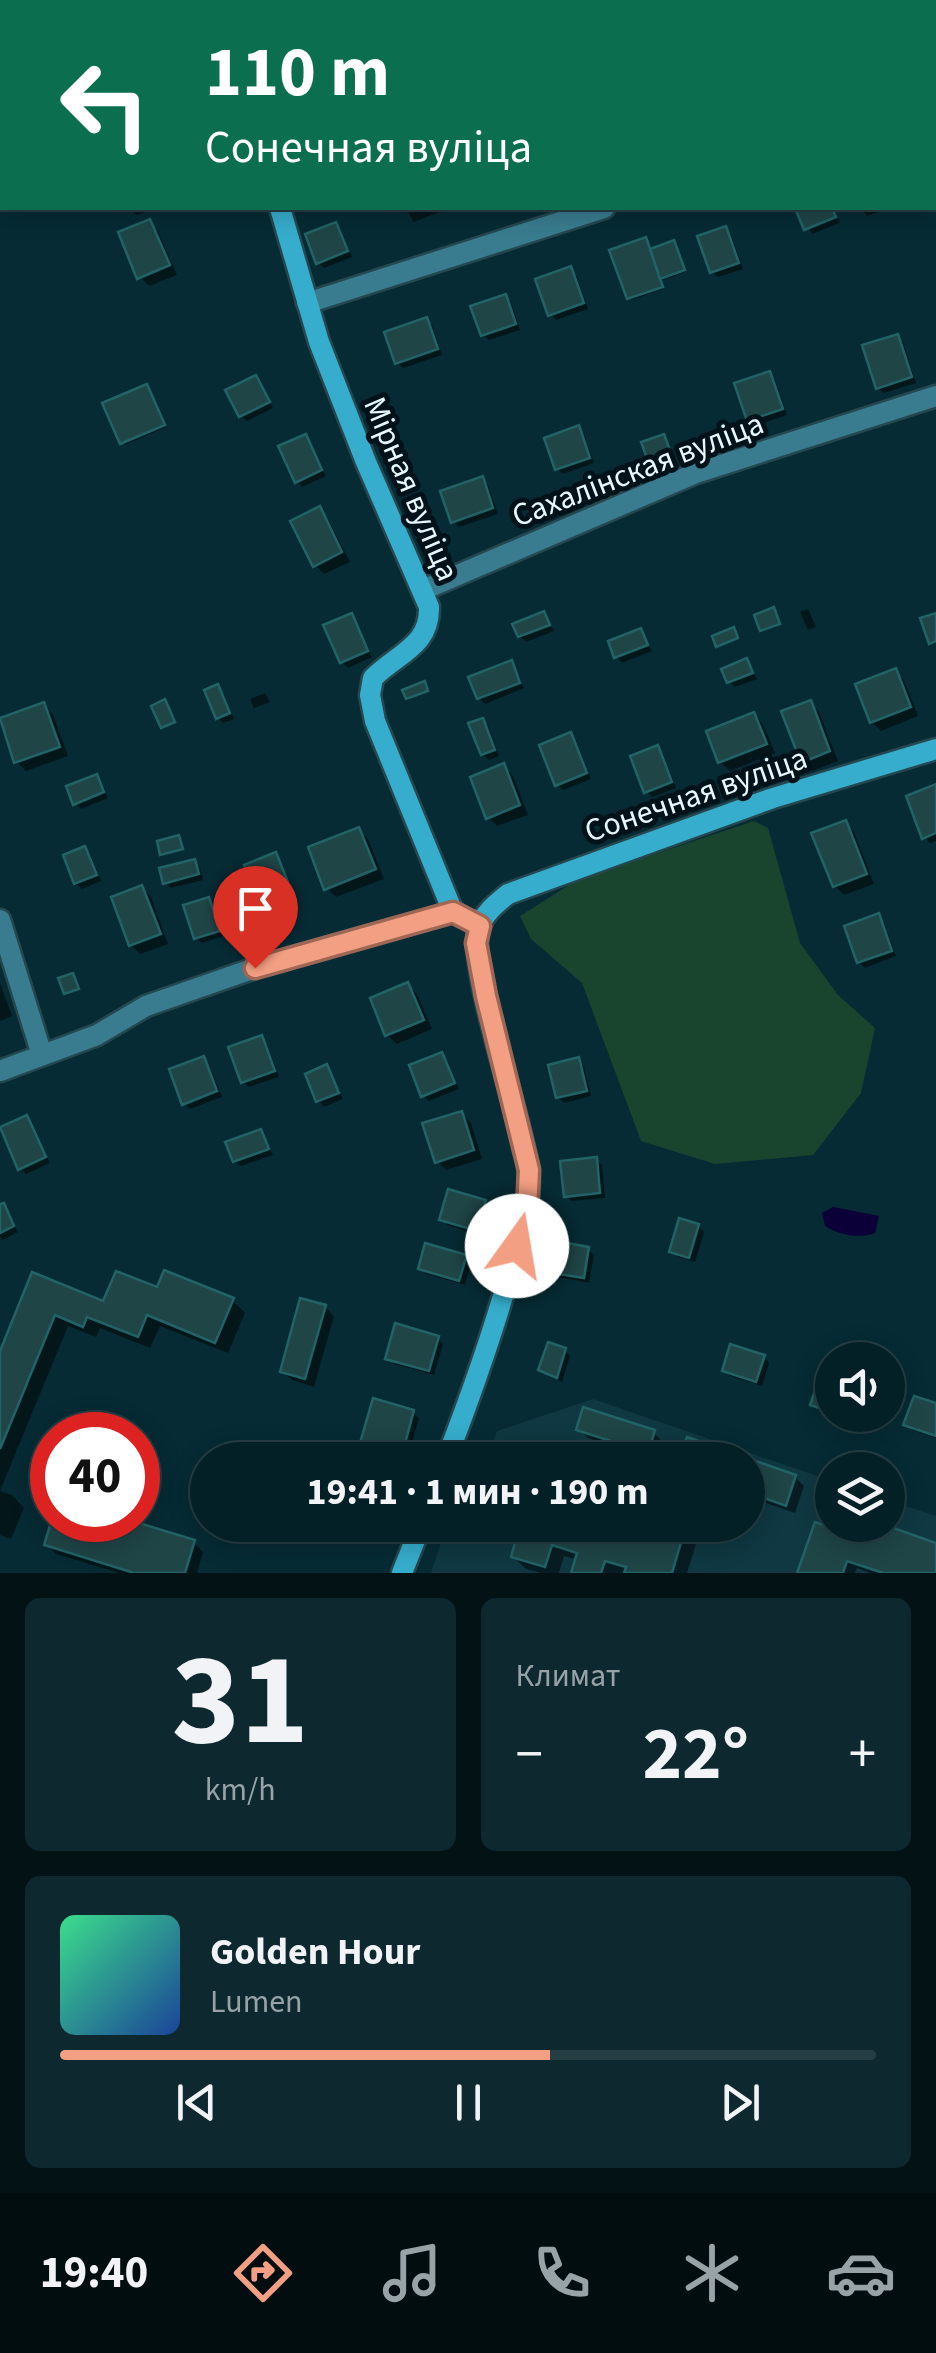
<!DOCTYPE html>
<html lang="ru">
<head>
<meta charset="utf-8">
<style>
  :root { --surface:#042027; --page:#0d282f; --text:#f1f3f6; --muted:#97a3a7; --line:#253e44; --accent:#f39f83 }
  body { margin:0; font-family:"Source Sans 3",sans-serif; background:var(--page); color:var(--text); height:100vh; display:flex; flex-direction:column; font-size:38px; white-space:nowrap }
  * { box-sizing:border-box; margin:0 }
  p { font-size:32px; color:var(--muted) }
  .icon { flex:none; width:55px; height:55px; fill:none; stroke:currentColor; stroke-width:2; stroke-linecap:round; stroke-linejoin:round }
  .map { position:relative; height:1573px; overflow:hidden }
  .sheet { display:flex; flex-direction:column; gap:25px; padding:25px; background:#021215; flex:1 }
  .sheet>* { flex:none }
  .guide { position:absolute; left:0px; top:0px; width:938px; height:210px; box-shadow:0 5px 25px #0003,0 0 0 2px var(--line); background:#0b6e4f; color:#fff; overflow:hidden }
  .controls { position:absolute; left:815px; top:1342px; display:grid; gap:20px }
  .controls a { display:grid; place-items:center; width:90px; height:90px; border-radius:50%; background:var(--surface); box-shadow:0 5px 25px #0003,0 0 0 2px var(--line); font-size:50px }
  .speed { position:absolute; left:30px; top:1412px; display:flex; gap:20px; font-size:50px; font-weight:700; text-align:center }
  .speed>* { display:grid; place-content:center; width:130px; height:130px; border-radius:50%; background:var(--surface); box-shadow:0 5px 25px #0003,0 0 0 2px var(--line); line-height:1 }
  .speed .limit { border:15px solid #d22; background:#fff; color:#111 }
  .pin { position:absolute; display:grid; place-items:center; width:85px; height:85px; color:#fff; margin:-102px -42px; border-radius:50% 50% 50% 0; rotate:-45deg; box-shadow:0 0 10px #0007 }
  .pin .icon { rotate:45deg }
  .me { position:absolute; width:110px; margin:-55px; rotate:13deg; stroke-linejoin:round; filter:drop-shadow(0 0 8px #0008) }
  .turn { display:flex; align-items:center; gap:35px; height:210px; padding:0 40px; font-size:45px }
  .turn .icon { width:130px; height:130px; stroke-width:2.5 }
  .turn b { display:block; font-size:70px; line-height:85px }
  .big { font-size:75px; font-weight:700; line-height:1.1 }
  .sheet .widget { flex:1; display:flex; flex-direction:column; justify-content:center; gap:15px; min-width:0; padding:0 35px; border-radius:15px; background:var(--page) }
  .sheet .dial { align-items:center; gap:0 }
  .dial b { font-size:130px; line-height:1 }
  .song { display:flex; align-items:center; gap:30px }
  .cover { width:120px; height:120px; border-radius:15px; background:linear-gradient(135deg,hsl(150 70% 55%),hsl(220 70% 35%)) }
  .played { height:10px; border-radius:5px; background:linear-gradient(90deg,var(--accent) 60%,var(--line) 60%) }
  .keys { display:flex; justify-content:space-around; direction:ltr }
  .heat { display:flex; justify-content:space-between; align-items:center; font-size:55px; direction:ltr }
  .sheet .tiles { flex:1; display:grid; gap:25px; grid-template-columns:1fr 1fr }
  .widget:last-child { grid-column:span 2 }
  .trip { position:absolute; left:190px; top:1442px; width:575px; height:100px; border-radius:50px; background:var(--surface); box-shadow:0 5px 25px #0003,0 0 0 2px var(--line); font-weight:700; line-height:100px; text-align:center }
  .menu { display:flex; height:160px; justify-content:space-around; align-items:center; background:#020d10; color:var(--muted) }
  .menu .icon { width:70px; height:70px }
  .menu .current { color:var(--accent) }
  .menu b { font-size:45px; color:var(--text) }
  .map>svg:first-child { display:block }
</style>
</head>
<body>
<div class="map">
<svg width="936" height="1573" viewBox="0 0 936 1573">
  <rect width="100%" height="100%" fill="#062b34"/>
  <polygon fill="#0f3842" points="593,1399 832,1481 832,1525 888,1525 888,1500 936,1516 936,1573 431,1573 447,1525 748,1525 748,1460 468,1460 472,1449 489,1454 497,1431"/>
  <polygon fill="#19452f" points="754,821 768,828 800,943 838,995 875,1028 861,1093 813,1155 715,1164 641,1141 582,983 531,939 520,916 577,880"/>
  <path fill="#0b0038" d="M833 1207 879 1216 875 1233C859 1239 839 1235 825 1226L822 1213Z"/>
  <g fill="#0007">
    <polygon points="287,0 311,0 312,2 281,2"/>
    <polygon points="338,0 382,0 383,2 339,2"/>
    <polygon points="548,0 577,0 579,2 541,2"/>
    <polygon points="129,208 157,208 137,215"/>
    <polygon points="405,208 441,208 442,211 414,222"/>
    <polygon points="798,208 833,208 840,223 812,234"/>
    <polygon points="861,208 890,208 867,216"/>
    <polygon points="149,222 158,231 177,275 149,286 140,277"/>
    <polygon points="335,225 341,230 352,257 324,268 318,262"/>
    <polygon points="726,229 731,234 743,269 718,277 712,272"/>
    <polygon points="676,245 685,272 661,281 663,289 631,300 629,298 650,251"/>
    <polygon points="570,269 576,275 588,309 556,320 550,314"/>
    <polygon points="505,296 511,302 520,330 489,340 483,334"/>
    <polygon points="426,320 432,326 442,355 403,368 397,362"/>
    <polygon points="897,337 903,342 916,383 884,393 878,388"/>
    <polygon points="770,374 775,379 787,415 755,426 749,420"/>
    <polygon points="256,378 273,408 247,421 241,416"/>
    <polygon points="149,389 166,427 125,445 106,404"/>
    <polygon points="578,428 584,434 594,463 563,474 557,469"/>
    <polygon points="305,437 326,476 302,487 297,481"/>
    <polygon points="482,479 488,485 498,514 459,527 453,521"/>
    <polygon points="319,509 328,519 350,562 324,574 315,565"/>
    <polygon points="808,609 816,627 808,630 800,612"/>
    <polygon points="544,614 554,631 526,642 520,636"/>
    <polygon points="351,616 372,657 348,668 342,662"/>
    <polygon points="640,631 652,651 622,663 617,657"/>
    <polygon points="747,661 757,679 735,687 729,681"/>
    <polygon points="511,663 524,688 485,704 479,698"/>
    <polygon points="895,671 904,680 918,716 881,731 872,722"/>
    <polygon points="217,687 223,693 234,719 223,723 218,718"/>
    <polygon points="265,693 270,702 254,708 250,699"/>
    <polygon points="810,703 819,712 838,761 812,771 803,761"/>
    <polygon points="44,705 53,715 68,756 26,771 17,762"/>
    <polygon points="754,714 763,724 775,753 730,771 720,762"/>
    <polygon points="482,721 488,726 499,756 489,760 483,754"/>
    <polygon points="570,735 576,741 591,779 563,790 557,784"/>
    <polygon points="657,748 663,754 676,788 652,797 646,791"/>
    <polygon points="504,766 513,776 528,815 497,826 488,817"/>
    <polygon points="96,776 108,798 81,809 75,803"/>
    <polygon points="936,788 936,841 930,843 925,837"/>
    <polygon points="845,823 854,832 874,884 844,895 835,886"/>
    <polygon points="359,830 368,839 384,879 336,897 327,888"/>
    <polygon points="84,849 90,854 101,881 82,889 76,883"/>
    <polygon points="275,855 281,861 292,888 274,900 258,891"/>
    <polygon points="194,862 200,867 203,880 171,888 165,882"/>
    <polygon points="142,888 151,897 168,944 140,954 131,945"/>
    <polygon points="209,900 214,906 224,936 202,943 196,938"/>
    <polygon points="878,916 884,922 896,956 865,968 859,962"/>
    <polygon points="0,983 12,1016 0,1021"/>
    <polygon points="408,985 417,994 432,1029 397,1044 387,1035"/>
    <polygon points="261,1038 267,1044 279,1077 249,1087 243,1082"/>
    <polygon points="442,1055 447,1061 459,1089 429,1101 423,1095"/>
    <polygon points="203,1059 209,1065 222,1097 190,1109 184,1103"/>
    <polygon points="578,1060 584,1066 591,1096 564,1103 558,1097"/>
    <polygon points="326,1067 343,1099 324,1107 319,1101"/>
    <polygon points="462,1114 471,1123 482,1159 446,1170 437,1161"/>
    <polygon points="26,1118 50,1163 26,1174 20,1169"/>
    <polygon points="261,1132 273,1155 241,1166 235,1161"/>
    <polygon points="596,1160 602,1165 605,1198 572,1201 566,1196"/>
    <polygon points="484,1202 490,1208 482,1235 447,1225 442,1219"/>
    <polygon points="3,1206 18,1232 3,1240 0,1237 0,1207"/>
    <polygon points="698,1226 704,1232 695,1262 678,1257 672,1251"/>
    <polygon points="588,1249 594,1255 589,1283 554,1276 549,1271"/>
    <polygon points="465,1257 471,1263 465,1285 426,1274 420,1268"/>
    <polygon points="34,1275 105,1304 232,1300 245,1313 228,1353 160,1326 150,1348 100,1328 96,1337 68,1326 0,1491 12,1495 24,1508 11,1539 0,1535 0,1357"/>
    <polygon points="325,1307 334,1316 314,1387 292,1380 282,1371"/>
    <polygon points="438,1338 443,1344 434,1375 394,1364 388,1358"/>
    <polygon points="564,1350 570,1356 562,1382 541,1370"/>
    <polygon points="764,1357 769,1363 762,1386 730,1376 724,1370"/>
    <polygon points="823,1374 832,1377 832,1415 813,1404"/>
    <polygon points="936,1406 936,1438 912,1430 906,1424"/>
    <polygon points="413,1413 419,1418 407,1459 369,1448 363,1442"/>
    <polygon points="834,1415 855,1415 853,1421"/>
    <polygon points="579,1429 654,1433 663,1442 656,1460 588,1438"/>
    <polygon points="748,1461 795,1477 804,1486 795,1513 748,1497"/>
    <polygon points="352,1525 389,1525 385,1537"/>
    <polygon points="523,1525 573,1525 572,1528 586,1532 588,1525 631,1525 626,1543 634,1546 641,1525 664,1525 684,1531 696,1544 687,1573 574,1573 578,1560 564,1556 559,1573 541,1573 526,1569 513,1556"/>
    <polygon points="854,1525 877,1525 936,1545 936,1573 870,1573 857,1568 855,1573 800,1573 850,1537"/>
    <polygon points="194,1543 203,1552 197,1573 119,1573 56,1554 47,1545"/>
  </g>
  <g fill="#1f4547" stroke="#216366" stroke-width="2.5">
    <polygon points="795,208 832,208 836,217 804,230"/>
    <polygon points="150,219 170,265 137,279 118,232"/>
    <polygon points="336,222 348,251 316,264 305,234"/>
    <polygon points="726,226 739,263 710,273 697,236"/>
    <polygon points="646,237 663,287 627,299 609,250"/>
    <polygon points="674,240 685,270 660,279 650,249"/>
    <polygon points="571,266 584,303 548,316 535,279"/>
    <polygon points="506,294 516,324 481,336 470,306"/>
    <polygon points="427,317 438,349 395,364 384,332"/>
    <polygon points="898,334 912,377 876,389 862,345"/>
    <polygon points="770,371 783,409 747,421 734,383"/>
    <polygon points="256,375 270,402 239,417 225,390"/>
    <polygon points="147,384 165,425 120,444 102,403"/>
    <polygon points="579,425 590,458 555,470 544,438"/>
    <polygon points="306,434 322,470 295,483 278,446"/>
    <polygon points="664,434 675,464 652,472 641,442"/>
    <polygon points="483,476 493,508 451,523 440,491"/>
    <polygon points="320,506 342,552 313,567 290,521"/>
    <polygon points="774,607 780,624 760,631 754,615"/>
    <polygon points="544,611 550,625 518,637 512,624"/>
    <polygon points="352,613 368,651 340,663 323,625"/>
    <polygon points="936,613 936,641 929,644 920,618"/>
    <polygon points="734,627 738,638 716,647 712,636"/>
    <polygon points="641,628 648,645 614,658 608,641"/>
    <polygon points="747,658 753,673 727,683 721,669"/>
    <polygon points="512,660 520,683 477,699 468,677"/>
    <polygon points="896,668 911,707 870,723 855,684"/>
    <polygon points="425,681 428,691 406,699 402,690"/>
    <polygon points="218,684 230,713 216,719 204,690"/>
    <polygon points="165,699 175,722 161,728 151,706"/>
    <polygon points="811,700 830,751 801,763 781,711"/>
    <polygon points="44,702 60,747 14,763 0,718"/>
    <polygon points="754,712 767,744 718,763 706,731"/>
    <polygon points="483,718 495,750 481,755 468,723"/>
    <polygon points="571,732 587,773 555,786 539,745"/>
    <polygon points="658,745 672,782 644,793 630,756"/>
    <polygon points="504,763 520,805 486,819 470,777"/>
    <polygon points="97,774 104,792 73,805 66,786"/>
    <polygon points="936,784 936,833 922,839 906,796"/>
    <polygon points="846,820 867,874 833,887 811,833"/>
    <polygon points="359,827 376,869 324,890 308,847"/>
    <polygon points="179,835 183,849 160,855 157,841"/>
    <polygon points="85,846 97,875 74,884 63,855"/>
    <polygon points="276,852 288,882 279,886 280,890 266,896 264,889 256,892 244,865"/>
    <polygon points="195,859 199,874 163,884 159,868"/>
    <polygon points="142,885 161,934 129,946 111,897"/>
    <polygon points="209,897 220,931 194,939 183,905"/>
    <polygon points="879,913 892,951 857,963 844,926"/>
    <polygon points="73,973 79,989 64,994 58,978"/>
    <polygon points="408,982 424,1020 385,1036 370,998"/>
    <polygon points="262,1035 275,1071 241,1083 228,1047"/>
    <polygon points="442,1052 455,1083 421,1097 409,1065"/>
    <polygon points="204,1056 217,1091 182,1105 169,1069"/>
    <polygon points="579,1057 587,1091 556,1098 548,1065"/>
    <polygon points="327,1064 339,1093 316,1102 305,1074"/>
    <polygon points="462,1111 474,1150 435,1163 422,1123"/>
    <polygon points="27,1115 46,1157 18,1170 0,1127"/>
    <polygon points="261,1129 269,1149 233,1162 225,1142"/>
    <polygon points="597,1157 600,1193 564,1197 560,1161"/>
    <polygon points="448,1189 486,1200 477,1231 439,1220"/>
    <polygon points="4,1203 14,1226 0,1233 0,1204"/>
    <polygon points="679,1218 699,1224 689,1258 669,1252"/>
    <polygon points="551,1240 589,1247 584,1278 546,1272"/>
    <polygon points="425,1243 467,1255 459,1281 418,1269"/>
    <polygon points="164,1270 234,1298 215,1343 147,1315 138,1337 87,1317 83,1327 55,1315 0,1449 0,1351 32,1272 103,1301 116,1271 157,1287"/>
    <polygon points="300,1298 326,1305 305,1379 280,1372"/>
    <polygon points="395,1323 439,1336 429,1371 385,1359"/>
    <polygon points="548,1342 566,1348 557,1378 538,1370"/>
    <polygon points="730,1344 765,1355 756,1382 722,1371"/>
    <polygon points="822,1371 832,1375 832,1412 810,1405"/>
    <polygon points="914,1396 936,1403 936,1436 903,1425"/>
    <polygon points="373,1398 414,1410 402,1455 360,1443"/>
    <polygon points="583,1407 655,1430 648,1453 576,1430"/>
    <polygon points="687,1437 796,1475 786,1506 748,1492 748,1460 679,1460"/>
    <polygon points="52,1519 129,1520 195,1540 185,1573 134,1573 44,1545"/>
    <polygon points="815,1522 848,1534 851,1525 885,1525 936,1543 936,1573 883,1573 847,1561 843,1573 797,1573"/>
    <polygon points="520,1525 572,1525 584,1529 586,1525 615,1525 612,1537 633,1543 638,1525 672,1525 685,1529 672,1573 624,1573 626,1567 605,1561 601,1573 571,1573 577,1553 552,1545 545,1567 511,1557"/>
  </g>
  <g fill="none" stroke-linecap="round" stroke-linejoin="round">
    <defs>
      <g id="street">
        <polyline points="935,101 936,101"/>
        <polyline points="307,303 604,208"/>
        <polyline points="423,590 696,473 936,396"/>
        <polyline points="0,920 42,1055"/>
        <polyline points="0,1071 97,1035 146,1006 255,968 453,912"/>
      </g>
      <g id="secondary">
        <polyline points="203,0 204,2"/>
        <path d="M280 208 319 342 366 462 429 607C430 646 398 653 373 678L370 695 375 721 453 912 480 926"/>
        <path d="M446 1460C470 1398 492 1336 510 1272 519 1238 533 1203 528 1167 521 1116 467 966 479 928 484 913 496 904 508 894L773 798 936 749"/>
        <polyline points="402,1573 421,1525"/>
      </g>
    </defs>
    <use href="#street" stroke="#254850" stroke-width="25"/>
    <use href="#secondary" stroke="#254850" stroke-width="25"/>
    <use href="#street" stroke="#397c8f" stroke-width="20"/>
    <use href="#secondary" stroke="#36adcc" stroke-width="20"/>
  </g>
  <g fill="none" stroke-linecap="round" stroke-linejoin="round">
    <defs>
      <polyline id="route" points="255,968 453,912 480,926 476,943 486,996 529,1170 527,1210 517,1246"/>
    </defs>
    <use href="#route" stroke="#9e6755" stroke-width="25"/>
    <use href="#route" stroke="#f39f83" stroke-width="18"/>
  </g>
  <g text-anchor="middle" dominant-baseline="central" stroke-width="10" stroke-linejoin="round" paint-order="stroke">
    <g font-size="32" fill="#e6f9ff" stroke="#001219">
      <text transform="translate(638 470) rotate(-21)">Сахалінская вуліца</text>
      <text transform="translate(411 489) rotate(67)">Мірная вуліца</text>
      <text transform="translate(696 795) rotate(-19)">Сонечная вуліца</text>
    </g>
  </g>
</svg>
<div class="controls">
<a><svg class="icon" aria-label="sound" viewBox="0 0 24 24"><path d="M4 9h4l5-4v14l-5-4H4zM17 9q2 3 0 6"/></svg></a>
<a><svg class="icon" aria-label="layers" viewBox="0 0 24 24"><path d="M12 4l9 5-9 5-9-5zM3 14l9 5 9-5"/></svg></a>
</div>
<div class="speed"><div class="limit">40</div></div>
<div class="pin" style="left:255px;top:968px;background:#d93025"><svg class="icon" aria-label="arrive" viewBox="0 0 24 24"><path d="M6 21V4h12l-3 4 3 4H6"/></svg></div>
<svg class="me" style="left:517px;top:1246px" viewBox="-20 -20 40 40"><circle r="19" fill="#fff"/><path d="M0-13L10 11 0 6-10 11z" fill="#f39f83"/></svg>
<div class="trip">19:41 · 1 мин · 190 m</div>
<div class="guide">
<div class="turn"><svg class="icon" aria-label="left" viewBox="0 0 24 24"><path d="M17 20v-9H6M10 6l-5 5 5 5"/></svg><div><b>110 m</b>Сонечная вуліца</div></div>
</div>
</div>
<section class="sheet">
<div class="tiles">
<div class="widget dial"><b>31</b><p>km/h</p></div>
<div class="widget"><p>Климат</p>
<div class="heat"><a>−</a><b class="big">22°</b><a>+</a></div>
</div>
<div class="widget">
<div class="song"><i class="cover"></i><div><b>Golden Hour</b><p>Lumen</p></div></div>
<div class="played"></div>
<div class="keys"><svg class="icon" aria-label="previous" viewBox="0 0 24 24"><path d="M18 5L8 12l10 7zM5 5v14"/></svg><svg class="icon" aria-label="pause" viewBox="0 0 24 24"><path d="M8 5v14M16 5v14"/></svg><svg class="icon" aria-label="next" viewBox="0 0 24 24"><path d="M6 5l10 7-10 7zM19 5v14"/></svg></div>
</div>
</div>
</section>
<nav class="menu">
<b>19:40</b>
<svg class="icon current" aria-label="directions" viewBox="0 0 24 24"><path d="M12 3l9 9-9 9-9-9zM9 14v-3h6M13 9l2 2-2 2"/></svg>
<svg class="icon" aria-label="music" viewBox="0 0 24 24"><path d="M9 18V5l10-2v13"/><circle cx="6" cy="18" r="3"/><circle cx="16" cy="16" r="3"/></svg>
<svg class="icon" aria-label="phone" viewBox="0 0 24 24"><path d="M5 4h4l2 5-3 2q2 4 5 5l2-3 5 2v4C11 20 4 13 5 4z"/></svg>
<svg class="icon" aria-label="climate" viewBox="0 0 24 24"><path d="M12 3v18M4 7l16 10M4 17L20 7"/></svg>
<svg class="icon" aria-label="car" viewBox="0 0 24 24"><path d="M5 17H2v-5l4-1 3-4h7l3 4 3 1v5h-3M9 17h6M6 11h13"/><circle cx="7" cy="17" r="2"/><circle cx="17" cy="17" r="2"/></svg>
</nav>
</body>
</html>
